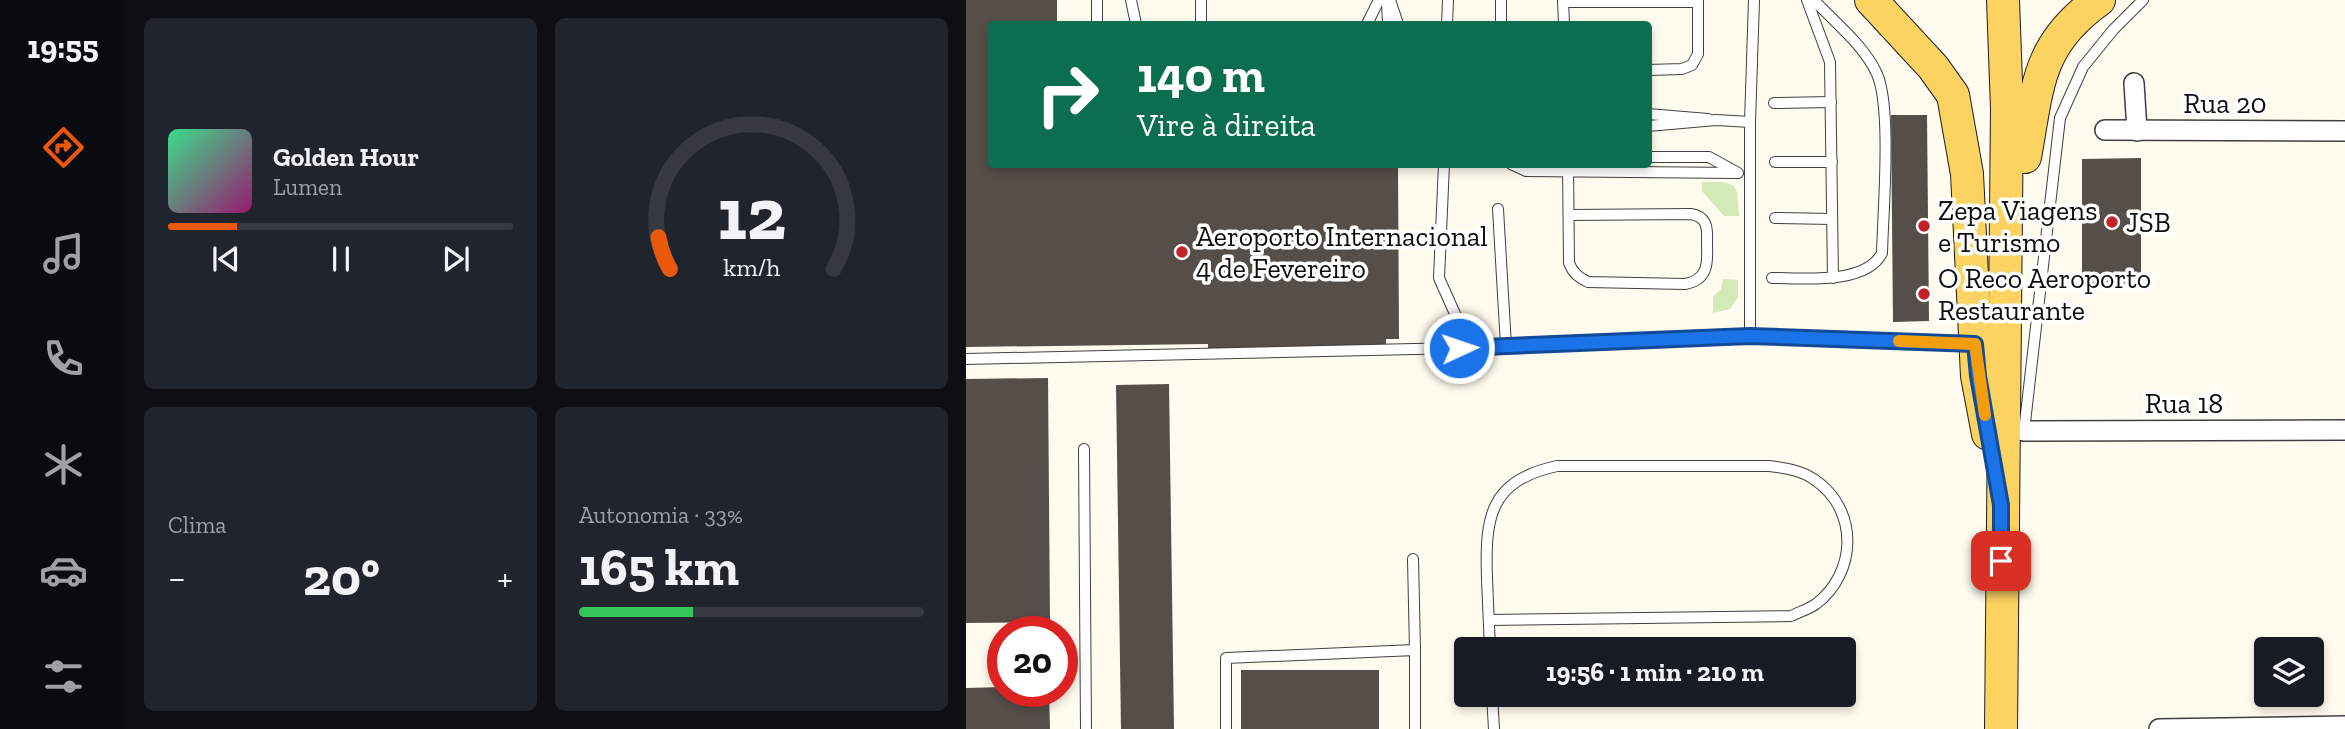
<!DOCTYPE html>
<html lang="pt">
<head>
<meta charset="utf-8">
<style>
  :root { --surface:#171b24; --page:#20242c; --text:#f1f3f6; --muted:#9ea1a6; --line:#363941; --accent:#ea580c }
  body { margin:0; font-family:"Zilla Slab",serif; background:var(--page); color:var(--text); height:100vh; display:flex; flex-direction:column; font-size:26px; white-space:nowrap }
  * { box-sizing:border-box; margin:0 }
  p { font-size:23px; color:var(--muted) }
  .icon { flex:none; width:38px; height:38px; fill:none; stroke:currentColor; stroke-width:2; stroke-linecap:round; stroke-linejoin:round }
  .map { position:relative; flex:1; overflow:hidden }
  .side { display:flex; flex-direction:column; gap:18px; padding:18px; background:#0d0f14; width:840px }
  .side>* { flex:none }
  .banner { position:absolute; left:21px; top:21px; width:665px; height:147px; border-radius:7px; box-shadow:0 4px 10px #0003; background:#0b6e4f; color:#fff; overflow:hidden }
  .buttons { position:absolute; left:1288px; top:637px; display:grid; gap:14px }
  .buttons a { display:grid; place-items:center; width:70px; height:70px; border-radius:7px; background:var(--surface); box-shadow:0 4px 10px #0003; font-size:35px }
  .speed { position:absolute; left:21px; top:616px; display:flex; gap:14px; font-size:35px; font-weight:700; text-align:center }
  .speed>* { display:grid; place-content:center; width:91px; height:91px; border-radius:50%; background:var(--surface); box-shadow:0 4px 10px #0003; line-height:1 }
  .speed .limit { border:10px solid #d22; background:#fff; color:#111 }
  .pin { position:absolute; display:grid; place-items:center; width:60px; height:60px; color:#fff; margin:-30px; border-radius:14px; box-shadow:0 4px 10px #0006 }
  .me { position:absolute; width:77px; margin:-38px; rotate:87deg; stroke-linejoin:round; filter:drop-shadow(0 0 5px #0008) }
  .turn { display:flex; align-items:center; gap:24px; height:147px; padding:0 35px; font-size:32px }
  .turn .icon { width:91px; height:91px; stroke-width:2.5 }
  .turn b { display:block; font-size:49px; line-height:60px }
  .big { font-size:52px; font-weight:700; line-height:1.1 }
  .side .tile { flex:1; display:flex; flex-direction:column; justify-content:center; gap:10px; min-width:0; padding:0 24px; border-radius:10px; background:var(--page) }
  .side .dial { align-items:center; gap:0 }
  .dial svg { height:182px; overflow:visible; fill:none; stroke:var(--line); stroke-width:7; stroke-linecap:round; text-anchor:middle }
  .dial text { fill:var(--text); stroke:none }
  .song { display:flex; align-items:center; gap:21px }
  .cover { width:84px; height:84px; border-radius:10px; background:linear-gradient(135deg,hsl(150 70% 55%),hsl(320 70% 35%)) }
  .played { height:7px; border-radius:4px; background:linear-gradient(90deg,var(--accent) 20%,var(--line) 20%) }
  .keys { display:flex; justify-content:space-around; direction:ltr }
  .heat { display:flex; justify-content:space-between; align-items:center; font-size:38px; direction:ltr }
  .charge { height:10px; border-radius:5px; background:linear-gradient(90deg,#34c759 33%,var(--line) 0) }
  .side .tiles { flex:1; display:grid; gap:18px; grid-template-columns:repeat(2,1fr) }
  .trip { position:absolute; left:488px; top:637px; width:402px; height:70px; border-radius:7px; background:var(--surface); box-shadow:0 4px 10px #0003; font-weight:700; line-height:70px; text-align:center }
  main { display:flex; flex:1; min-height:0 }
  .tab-bar { display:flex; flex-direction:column; width:126px; justify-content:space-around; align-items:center; background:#090b0e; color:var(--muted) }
  .tab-bar .icon { width:49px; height:49px }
  .tab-bar .active { color:var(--accent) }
  .tab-bar b { font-size:32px; color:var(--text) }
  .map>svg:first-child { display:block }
</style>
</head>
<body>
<main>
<nav class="tab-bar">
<b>19:55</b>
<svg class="icon active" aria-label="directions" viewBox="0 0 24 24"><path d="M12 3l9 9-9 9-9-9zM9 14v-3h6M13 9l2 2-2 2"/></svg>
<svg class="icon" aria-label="music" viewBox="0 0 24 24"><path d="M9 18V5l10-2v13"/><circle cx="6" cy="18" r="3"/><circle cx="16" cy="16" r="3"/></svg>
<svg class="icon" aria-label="phone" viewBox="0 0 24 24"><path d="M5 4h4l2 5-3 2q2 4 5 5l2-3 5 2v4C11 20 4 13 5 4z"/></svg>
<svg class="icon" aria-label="climate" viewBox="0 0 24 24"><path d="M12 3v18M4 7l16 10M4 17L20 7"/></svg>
<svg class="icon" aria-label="car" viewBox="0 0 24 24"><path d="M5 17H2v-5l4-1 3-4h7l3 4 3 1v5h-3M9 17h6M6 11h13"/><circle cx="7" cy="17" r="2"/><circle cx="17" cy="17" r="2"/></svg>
<svg class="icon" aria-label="filters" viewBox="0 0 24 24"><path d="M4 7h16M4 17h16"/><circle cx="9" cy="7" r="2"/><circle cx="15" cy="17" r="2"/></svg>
</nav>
<section class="side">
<div class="tiles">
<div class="tile">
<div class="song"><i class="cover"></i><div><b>Golden Hour</b><p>Lumen</p></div></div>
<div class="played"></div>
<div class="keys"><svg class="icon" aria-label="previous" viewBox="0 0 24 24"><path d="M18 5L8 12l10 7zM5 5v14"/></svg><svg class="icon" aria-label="pause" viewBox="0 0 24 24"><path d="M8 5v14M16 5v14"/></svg><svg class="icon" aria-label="next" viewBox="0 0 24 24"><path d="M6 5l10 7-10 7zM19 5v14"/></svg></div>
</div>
<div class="tile dial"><svg viewBox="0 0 100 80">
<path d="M14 69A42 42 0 1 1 86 69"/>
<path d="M14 69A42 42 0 0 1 9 55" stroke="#ea580c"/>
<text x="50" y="56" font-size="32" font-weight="700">12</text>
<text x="50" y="72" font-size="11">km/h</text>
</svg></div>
<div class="tile"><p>Clima</p>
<div class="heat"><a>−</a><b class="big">20°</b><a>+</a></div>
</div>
<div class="tile"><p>Autonomia · 33%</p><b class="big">165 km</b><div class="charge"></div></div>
</div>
</section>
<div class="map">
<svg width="1379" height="729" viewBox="0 0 1379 729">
  <rect width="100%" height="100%" fill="#fffbee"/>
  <g fill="#d3eab6">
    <polygon points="736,182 758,182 768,186 771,192 773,216 758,216 736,191"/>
    <polygon points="757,279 772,280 772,297 764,309 747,313 747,297 755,289"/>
  </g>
  <g fill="#564e49">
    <polygon points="0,0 91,0 91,24 24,24 24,164 432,164 433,339 420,339 420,348 242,351 242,344 0,347"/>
    <polygon points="925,115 961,115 963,321 927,322"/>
    <polygon points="1175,158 1175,286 1116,286 1116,159"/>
    <polygon points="82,378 84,622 0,623 0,379"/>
    <polygon points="203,384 208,729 155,729 150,385"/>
    <rect x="275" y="670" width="138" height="59"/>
    <polygon points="37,687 37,691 83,691 84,729 0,729 0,688"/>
  </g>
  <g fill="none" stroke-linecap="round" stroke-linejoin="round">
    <defs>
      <g id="lane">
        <polyline points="131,0 131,24"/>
        <polyline points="165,0 170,24"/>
        <polyline points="235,0 235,24"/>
        <polyline points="424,0 432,24"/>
        <polyline points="535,0 535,24"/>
        <polyline points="597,0 598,24"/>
        <polyline points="841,0 864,62 867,278"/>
        <polyline points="421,1 422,24"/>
        <polyline points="597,2 732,2"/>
        <polyline points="401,24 413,0"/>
        <polyline points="481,24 482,0"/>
        <polyline points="682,70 716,69 726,65 732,54 732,0"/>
        <polyline points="808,103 865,102"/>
        <polyline points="682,114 742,119"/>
        <polyline points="682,126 750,120 784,122"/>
        <polyline points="682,157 743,157 772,173"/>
        <polyline points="809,162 866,162"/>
        <polyline points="478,164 473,278 494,325 493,348"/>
        <polyline points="545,164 560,171 771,173"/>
        <path d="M602 164 603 263C607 273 612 277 622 282L719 284C741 280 742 265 741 245 741 238 742 229 739 223 736 217 731 215 725 214L603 215"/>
        <polyline points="532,209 540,346"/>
        <polyline points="809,218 866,219"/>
        <path d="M806 278C836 278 900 285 916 253 917 211 926 108 911 74 898 45 869 23 848 0"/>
        <polyline points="784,336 784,122 788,0"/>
        <polyline points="0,359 493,348 784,336 1005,344"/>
        <polyline points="1058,431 1094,118 1117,67 1147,30 1177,0"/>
        <polyline points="118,449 120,729"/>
        <polyline points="447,559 449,650"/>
        <path d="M523 620 825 616C833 612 843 609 850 604 891 573 893 510 849 480 835 470 819 468 803 466H591C523 481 519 517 521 579 522 602 523 626 524 649"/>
        <polyline points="526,695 528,729"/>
        <polyline points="260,729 260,658 449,650 449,729"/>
      </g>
      <g id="street">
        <polyline points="1168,83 1171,131"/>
        <polyline points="1139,130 1379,131"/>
        <polyline points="1058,431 1379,430"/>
        <polyline points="1193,729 1379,726"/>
      </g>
      <g id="primary">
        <polyline points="905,0 967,67 987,95 1001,174 1011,376 1022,434"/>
        <path d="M1059 157C1072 87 1070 45 1133 0"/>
        <polyline points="1035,729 1041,109 1037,0"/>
      </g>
    </defs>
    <use href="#lane" stroke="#404040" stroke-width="12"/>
    <use href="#street" stroke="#404040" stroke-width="22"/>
    <use href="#primary" stroke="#1e1e1e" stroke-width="34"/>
    <use href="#lane" stroke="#fff" stroke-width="10"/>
    <use href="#street" stroke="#fff" stroke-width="19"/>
    <use href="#primary" stroke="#fcd261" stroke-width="32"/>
  </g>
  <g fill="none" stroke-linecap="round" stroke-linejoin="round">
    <defs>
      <polyline id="route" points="493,348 784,336 1009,344 1012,376 1035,505 1035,561"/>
    </defs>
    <use href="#route" stroke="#114b97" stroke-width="18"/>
    <use href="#route" stroke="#1a73e8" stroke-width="12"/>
    <polyline stroke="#f59e0b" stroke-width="12" points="933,341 1009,344 1019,415"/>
  </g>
  <g fill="#c1222e" stroke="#fff" stroke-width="2.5">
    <circle cx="1146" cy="222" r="7"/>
    <circle cx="958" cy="226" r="7"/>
    <circle cx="216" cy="252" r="7"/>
    <circle cx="958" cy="294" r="7"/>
  </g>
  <g text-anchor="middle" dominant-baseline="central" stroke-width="7" stroke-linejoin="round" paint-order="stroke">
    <g font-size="28" fill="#0d0d0d" stroke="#fff">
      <text x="1259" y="103">Rua 20</text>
      <text x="1218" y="403">Rua 18</text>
    </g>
    <g font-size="28" fill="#0d0d0d" stroke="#fff" text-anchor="start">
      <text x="972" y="210">Zepa Viagens<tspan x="972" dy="32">e Turismo</tspan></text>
      <text x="1160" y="222">JSB</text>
      <text x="230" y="236">Aeroporto Internacional<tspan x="230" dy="32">4 de Fevereiro</tspan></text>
      <text x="972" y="278">O Reco Aeroporto<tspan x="972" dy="32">Restaurante</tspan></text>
    </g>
  </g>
</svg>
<div class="buttons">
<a><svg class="icon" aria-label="layers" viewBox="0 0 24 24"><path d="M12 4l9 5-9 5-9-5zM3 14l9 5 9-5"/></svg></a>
</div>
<div class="speed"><div class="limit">20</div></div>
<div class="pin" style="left:1035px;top:561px;background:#d93025"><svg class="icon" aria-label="arrive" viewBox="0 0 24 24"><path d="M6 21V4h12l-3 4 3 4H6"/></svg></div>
<svg class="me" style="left:493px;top:348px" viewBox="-20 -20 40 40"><circle r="17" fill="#1a73e8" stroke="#fff" stroke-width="3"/><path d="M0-11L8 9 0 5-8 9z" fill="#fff"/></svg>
<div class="trip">19:56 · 1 min · 210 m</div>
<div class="banner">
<div class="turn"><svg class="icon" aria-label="right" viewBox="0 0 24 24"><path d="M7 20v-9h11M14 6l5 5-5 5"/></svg><div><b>140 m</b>Vire à direita</div></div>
</div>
</div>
</main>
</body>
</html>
